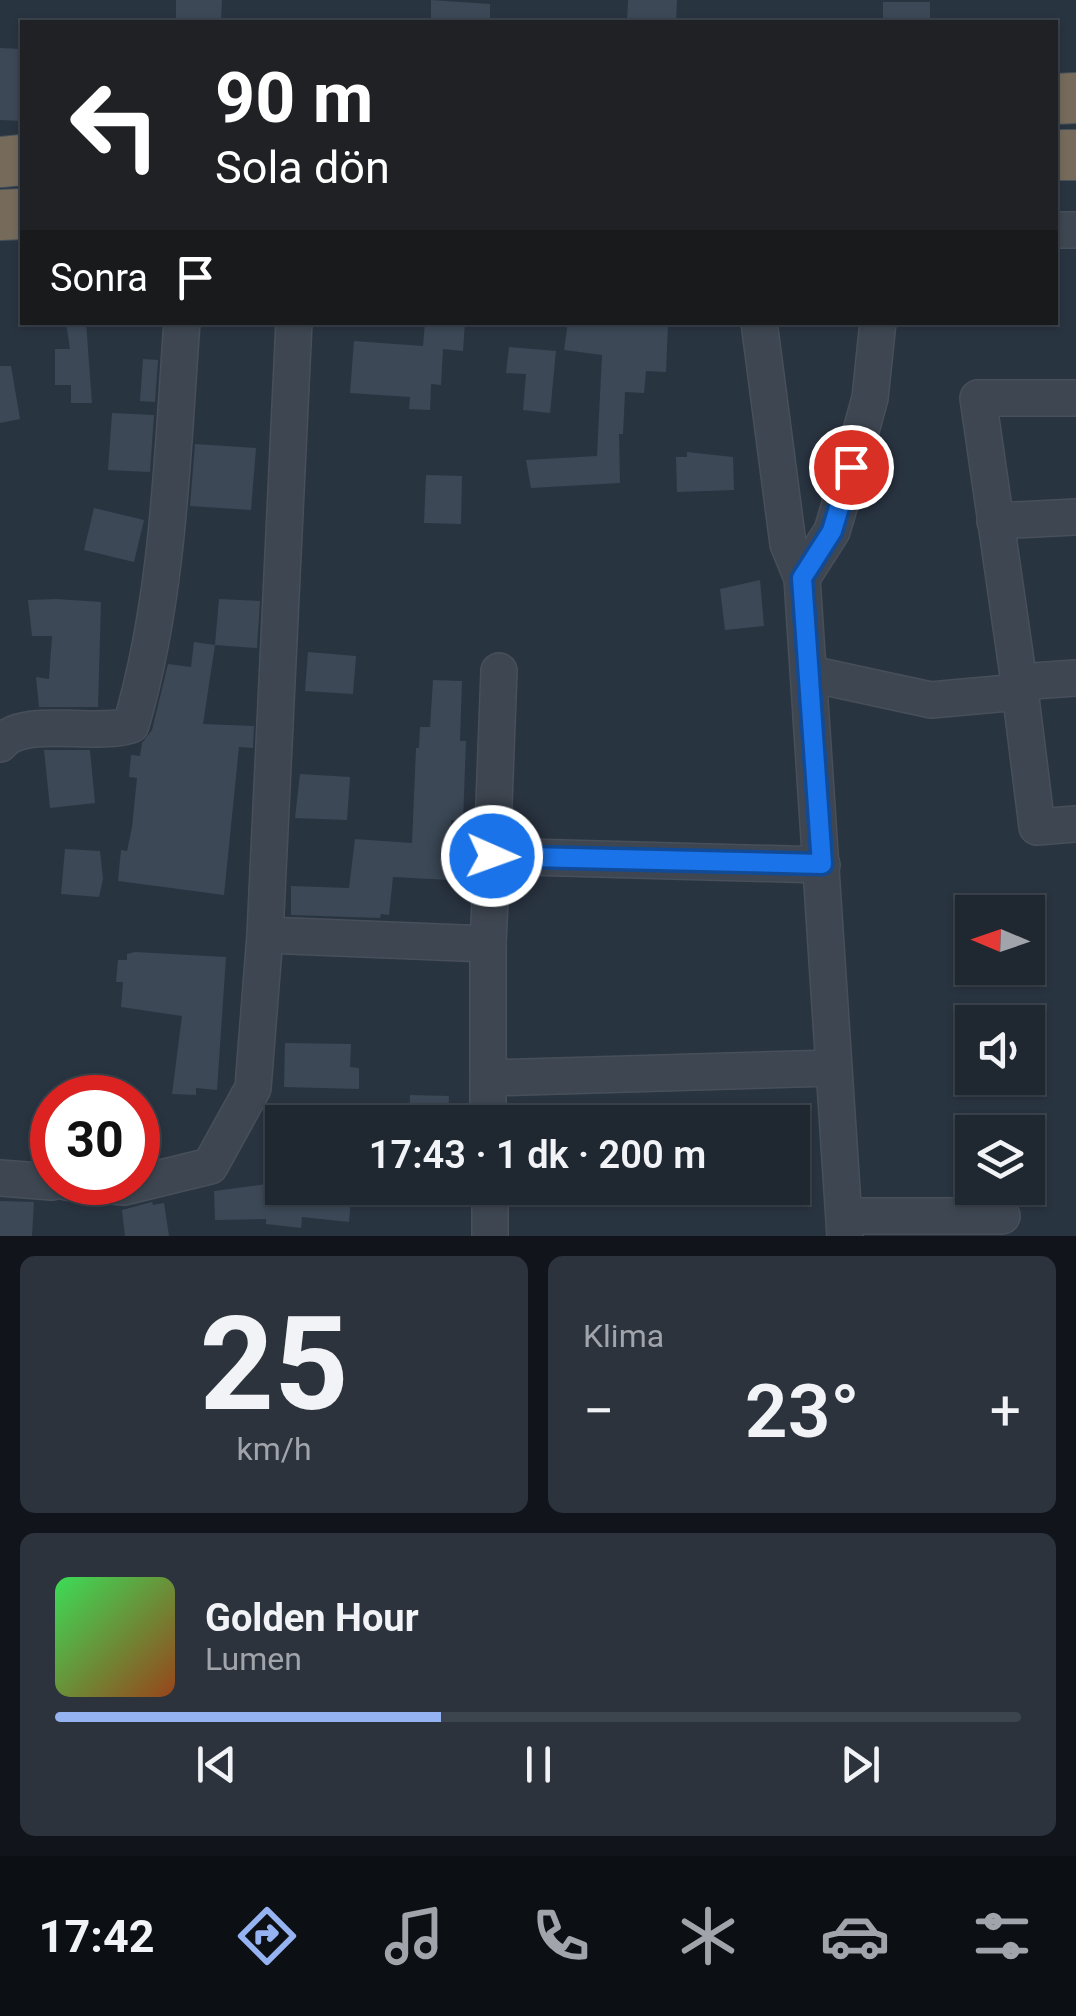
<!DOCTYPE html>
<html lang="tr">
<head>
<meta charset="utf-8">
<style>
  :root { --surface:#1f2731; --page:#2c333d; --text:#f1f3f6; --muted:#a1a5ab; --line:#3c444d; --accent:#95b2f1 }
  body { margin:0; font-family:Roboto,sans-serif; background:var(--page); color:var(--text); height:100vh; display:flex; flex-direction:column; font-size:38px; white-space:nowrap }
  * { box-sizing:border-box; margin:0 }
  p { font-size:32px; color:var(--muted) }
  .icon { flex:none; width:55px; height:55px; fill:none; stroke:currentColor; stroke-width:2; stroke-linecap:round; stroke-linejoin:round }
  .map { position:relative; height:1236px; overflow:hidden }
  .side { display:flex; flex-direction:column; gap:20px; padding:20px; background:#11151b; flex:1 }
  .side>* { flex:none }
  .guide { position:absolute; left:20px; top:20px; width:1038px; height:305px; border-radius:0px; box-shadow:0 2px 8px #0004,0 0 0 2px var(--line); background:#202124; color:#fff; overflow:hidden }
  .needle { width:65px; rotate:272deg }
  .controls { position:absolute; left:955px; top:895px; display:grid; gap:20px }
  .controls a { display:grid; place-items:center; width:90px; height:90px; border-radius:0px; background:var(--surface); box-shadow:0 2px 8px #0004,0 0 0 2px var(--line); font-size:50px }
  .speed { position:absolute; left:30px; top:1075px; display:flex; gap:20px; font-size:50px; font-weight:700; text-align:center }
  .speed>* { display:grid; place-content:center; width:130px; height:130px; border-radius:50%; background:var(--surface); box-shadow:0 2px 8px #0004,0 0 0 2px var(--line); line-height:1 }
  .speed .limit { border:15px solid #d22; background:#fff; color:#111 }
  .pin { position:absolute; display:grid; place-items:center; width:85px; height:85px; color:#fff; margin:-42px; border:5px solid #fff; border-radius:50%; box-shadow:0 2px 10px #0007 }
  .me { position:absolute; width:110px; margin:-55px; rotate:92deg; stroke-linejoin:round; filter:drop-shadow(0 0 8px #0008) }
  .turn { display:flex; align-items:center; gap:35px; height:210px; padding:0 30px; font-size:45px }
  .turn .icon { width:130px; height:130px; stroke-width:2.5 }
  .turn b { display:block; font-size:70px; line-height:85px }
  .then { display:flex; align-items:center; height:95px; padding:0 30px; background:#0003; gap:20px; font-size:38px }
  .big { font-size:75px; font-weight:600; line-height:1.1 }
  .side .widget { flex:1; display:flex; flex-direction:column; justify-content:center; gap:15px; min-width:0; padding:0 35px; border-radius:15px; background:var(--page) }
  .side .dial { align-items:center; gap:0 }
  .dial b { font-size:130px; line-height:1 }
  .song { display:flex; align-items:center; gap:30px }
  .cover { width:120px; height:120px; border-radius:15px; background:linear-gradient(135deg,hsl(130 70% 55%),hsl(20 70% 35%)) }
  .played { height:10px; border-radius:5px; background:linear-gradient(90deg,var(--accent) 40%,var(--line) 40%) }
  .keys { display:flex; justify-content:space-around; direction:ltr }
  .heat { display:flex; justify-content:space-between; align-items:center; font-size:55px; direction:ltr }
  .side .tiles { flex:1; display:grid; gap:20px; grid-template-columns:1fr 1fr }
  .widget:last-child { grid-column:span 2 }
  .trip { position:absolute; left:265px; top:1105px; width:545px; height:100px; border-radius:0px; background:var(--surface); box-shadow:0 2px 8px #0004,0 0 0 2px var(--line); font-weight:600; line-height:100px; text-align:center }
  .tabs { display:flex; height:160px; justify-content:space-around; align-items:center; background:#0c1014; color:var(--muted) }
  .tabs .icon { width:70px; height:70px }
  .tabs .active { color:var(--accent) }
  .tabs b { font-size:45px; color:var(--text) }
  .map>svg:first-child { display:block }
</style>
</head>
<body>
<div class="map">
<svg width="1076" height="1236" viewBox="0 0 1076 1236">
  <rect width="100%" height="100%" fill="#293441"/>
  <g fill="#3c4856">
    <polygon points="176,0 222,0 221,22 176,21"/>
    <polygon points="431,0 490,4 490,22 431,22"/>
    <polygon points="628,0 677,0 676,22 627,22"/>
    <rect x="883" y="2" width="47" height="20"/>
    <polygon points="0,48 22,49 22,121 0,120"/>
    <polygon points="66,322 86,322 92,403 71,403 71,385 55,385 55,349 70,349"/>
    <polygon points="425,322 465,322 463,351 443,349 441,385 431,384 430,410 409,409 410,397 350,393 354,341 423,346"/>
    <polygon points="568,322 668,325 666,372 646,371 644,393 625,392 623,434 619,434 620,483 531,488 526,460 597,456 602,355 564,350"/>
    <polygon points="509,347 556,351 550,413 523,410 526,374 506,373"/>
    <polygon points="143,359 158,360 155,402 140,401"/>
    <polygon points="0,366 11,366 20,419 0,423"/>
    <polygon points="112,413 154,415 150,472 108,470"/>
    <polygon points="195,444 256,448 251,510 190,506"/>
    <polygon points="687,452 733,457 734,490 677,492 676,457 687,457"/>
    <polygon points="426,475 462,476 461,524 424,523"/>
    <polygon points="94,508 144,520 134,562 84,550"/>
    <polygon points="760,580 764,626 725,630 720,589"/>
    <polygon points="56,599 101,602 98,707 39,707 36,677 49,679 52,636 32,636 28,600"/>
    <polygon points="219,599 260,601 257,648 215,645"/>
    <polygon points="194,642 215,645 203,724 254,726 253,748 239,747 224,895 118,881 121,850 127,851 132,827 137,778 129,777 131,755 140,756 142,743 152,730 168,664 191,667"/>
    <polygon points="308,652 356,656 353,694 305,691"/>
    <polygon points="433,680 462,681 460,741 466,741 463,821 451,820 449,880 393,877 389,915 381,914 380,918 291,915 291,886 349,888 355,839 412,843 416,748 419,748 420,727 430,727"/>
    <polygon points="44,750 90,750 95,803 50,808"/>
    <polygon points="300,774 350,777 347,820 295,818"/>
    <polygon points="65,849 100,851 103,879 99,897 61,894"/>
    <polygon points="135,952 226,957 217,1090 196,1088 196,1095 172,1094 182,1016 121,1007 123,982 116,982 118,960 127,960 127,954"/>
    <polygon points="285,1043 351,1044 350,1067 359,1068 359,1089 284,1087"/>
    <polygon points="410,1095 449,1096 448,1122 409,1122"/>
    <polygon points="282,1182 282,1188 352,1188 349,1222 302,1217 301,1228 266,1224 266,1219 215,1220 214,1191"/>
    <polygon points="0,1201 34,1202 32,1236 0,1236"/>
    <polygon points="152,1202 153,1205 164,1203 169,1236 125,1236 122,1210"/>
  </g>
  <g fill="none" stroke-linecap="round" stroke-linejoin="round">
    <defs>
      <g id="minor">
        <polyline points="1055,230 1076,230"/>
        <polyline points="294,322 265,935 488,944 492,856 822,865"/>
        <polyline points="759,322 788,544 802,578"/>
        <polyline points="1076,398 978,398 1019,682 1076,678"/>
        <polyline points="995,521 1076,517"/>
        <polyline points="811,674 931,700 1020,692"/>
        <polyline points="1019,682 1037,827 1076,824"/>
        <path d="M0 744C22 715 94 737 131 725 169 596 172 457 182 322"/>
        <polyline points="492,856 499,671"/>
        <polyline points="488,1078 488,944"/>
        <polyline points="488,1122 488,1078 834,1068"/>
        <polyline points="0,1178 52,1182"/>
        <polyline points="66,1182 124,1187 210,1166 253,1088 265,935"/>
        <polyline points="490,1188 490,1236"/>
        <polyline points="844,1216 1002,1216"/>
        <polyline points="845,1236 802,578 832,531 851,467 870,398 878,322"/>
      </g>
      <g id="highway">
        <polyline points="1055,99 1076,98"/>
        <polyline points="1055,155 1076,155"/>
        <polyline points="0,162 22,160"/>
        <polyline points="0,215 22,214"/>
      </g>
    </defs>
    <use href="#minor" stroke="#474f5a" stroke-width="38"/>
    <use href="#highway" stroke="#48515b" stroke-width="52"/>
    <use href="#minor" stroke="#3e4651" stroke-width="35"/>
    <use href="#highway" stroke="#766b5b" stroke-width="50"/>
  </g>
  <g fill="none" stroke-linecap="round" stroke-linejoin="round">
    <defs>
      <polyline id="route" points="492,856 822,864 802,578 832,531 851,467"/>
    </defs>
    <use href="#route" stroke="#114b97" stroke-width="25"/>
    <use href="#route" stroke="#1a73e8" stroke-width="18"/>
  </g>
</svg>
<div class="controls">
<a><svg class="needle" viewBox="-14 -14 28 28"><path d="M0-13l5 13h-10z" fill="#e53935"/><path d="M0 13l5-13h-10z" fill="#a1a5ab"/></svg></a>
<a><svg class="icon" aria-label="sound" viewBox="0 0 24 24"><path d="M4 9h4l5-4v14l-5-4H4zM17 9q2 3 0 6"/></svg></a>
<a><svg class="icon" aria-label="layers" viewBox="0 0 24 24"><path d="M12 4l9 5-9 5-9-5zM3 14l9 5 9-5"/></svg></a>
</div>
<div class="speed"><div class="limit">30</div></div>
<div class="pin" style="left:851px;top:467px;background:#d93025"><svg class="icon" aria-label="arrive" viewBox="0 0 24 24"><path d="M6 21V4h12l-3 4 3 4H6"/></svg></div>
<svg class="me" style="left:492px;top:856px" viewBox="-20 -20 40 40"><circle r="17" fill="#1a73e8" stroke="#fff" stroke-width="3"/><path d="M0-11L8 9 0 5-8 9z" fill="#fff"/></svg>
<div class="trip">17:43 · 1 dk · 200 m</div>
<div class="guide">
<div class="turn"><svg class="icon" aria-label="left" viewBox="0 0 24 24"><path d="M17 20v-9H6M10 6l-5 5 5 5"/></svg><div><b>90 m</b>Sola dön</div></div>
<div class="then">Sonra<svg class="icon" aria-label="arrive" viewBox="0 0 24 24"><path d="M6 21V4h12l-3 4 3 4H6"/></svg></div>
</div>
</div>
<section class="side">
<div class="tiles">
<div class="widget dial"><b>25</b><p>km/h</p></div>
<div class="widget"><p>Klima</p>
<div class="heat"><a>−</a><b class="big">23°</b><a>+</a></div>
</div>
<div class="widget">
<div class="song"><i class="cover"></i><div><b>Golden Hour</b><p>Lumen</p></div></div>
<div class="played"></div>
<div class="keys"><svg class="icon" aria-label="previous" viewBox="0 0 24 24"><path d="M18 5L8 12l10 7zM5 5v14"/></svg><svg class="icon" aria-label="pause" viewBox="0 0 24 24"><path d="M8 5v14M16 5v14"/></svg><svg class="icon" aria-label="next" viewBox="0 0 24 24"><path d="M6 5l10 7-10 7zM19 5v14"/></svg></div>
</div>
</div>
</section>
<nav class="tabs">
<b>17:42</b>
<svg class="icon active" aria-label="directions" viewBox="0 0 24 24"><path d="M12 3l9 9-9 9-9-9zM9 14v-3h6M13 9l2 2-2 2"/></svg>
<svg class="icon" aria-label="music" viewBox="0 0 24 24"><path d="M9 18V5l10-2v13"/><circle cx="6" cy="18" r="3"/><circle cx="16" cy="16" r="3"/></svg>
<svg class="icon" aria-label="phone" viewBox="0 0 24 24"><path d="M5 4h4l2 5-3 2q2 4 5 5l2-3 5 2v4C11 20 4 13 5 4z"/></svg>
<svg class="icon" aria-label="climate" viewBox="0 0 24 24"><path d="M12 3v18M4 7l16 10M4 17L20 7"/></svg>
<svg class="icon" aria-label="car" viewBox="0 0 24 24"><path d="M5 17H2v-5l4-1 3-4h7l3 4 3 1v5h-3M9 17h6M6 11h13"/><circle cx="7" cy="17" r="2"/><circle cx="17" cy="17" r="2"/></svg>
<svg class="icon" aria-label="filters" viewBox="0 0 24 24"><path d="M4 7h16M4 17h16"/><circle cx="9" cy="7" r="2"/><circle cx="15" cy="17" r="2"/></svg>
</nav>
</body>
</html>
